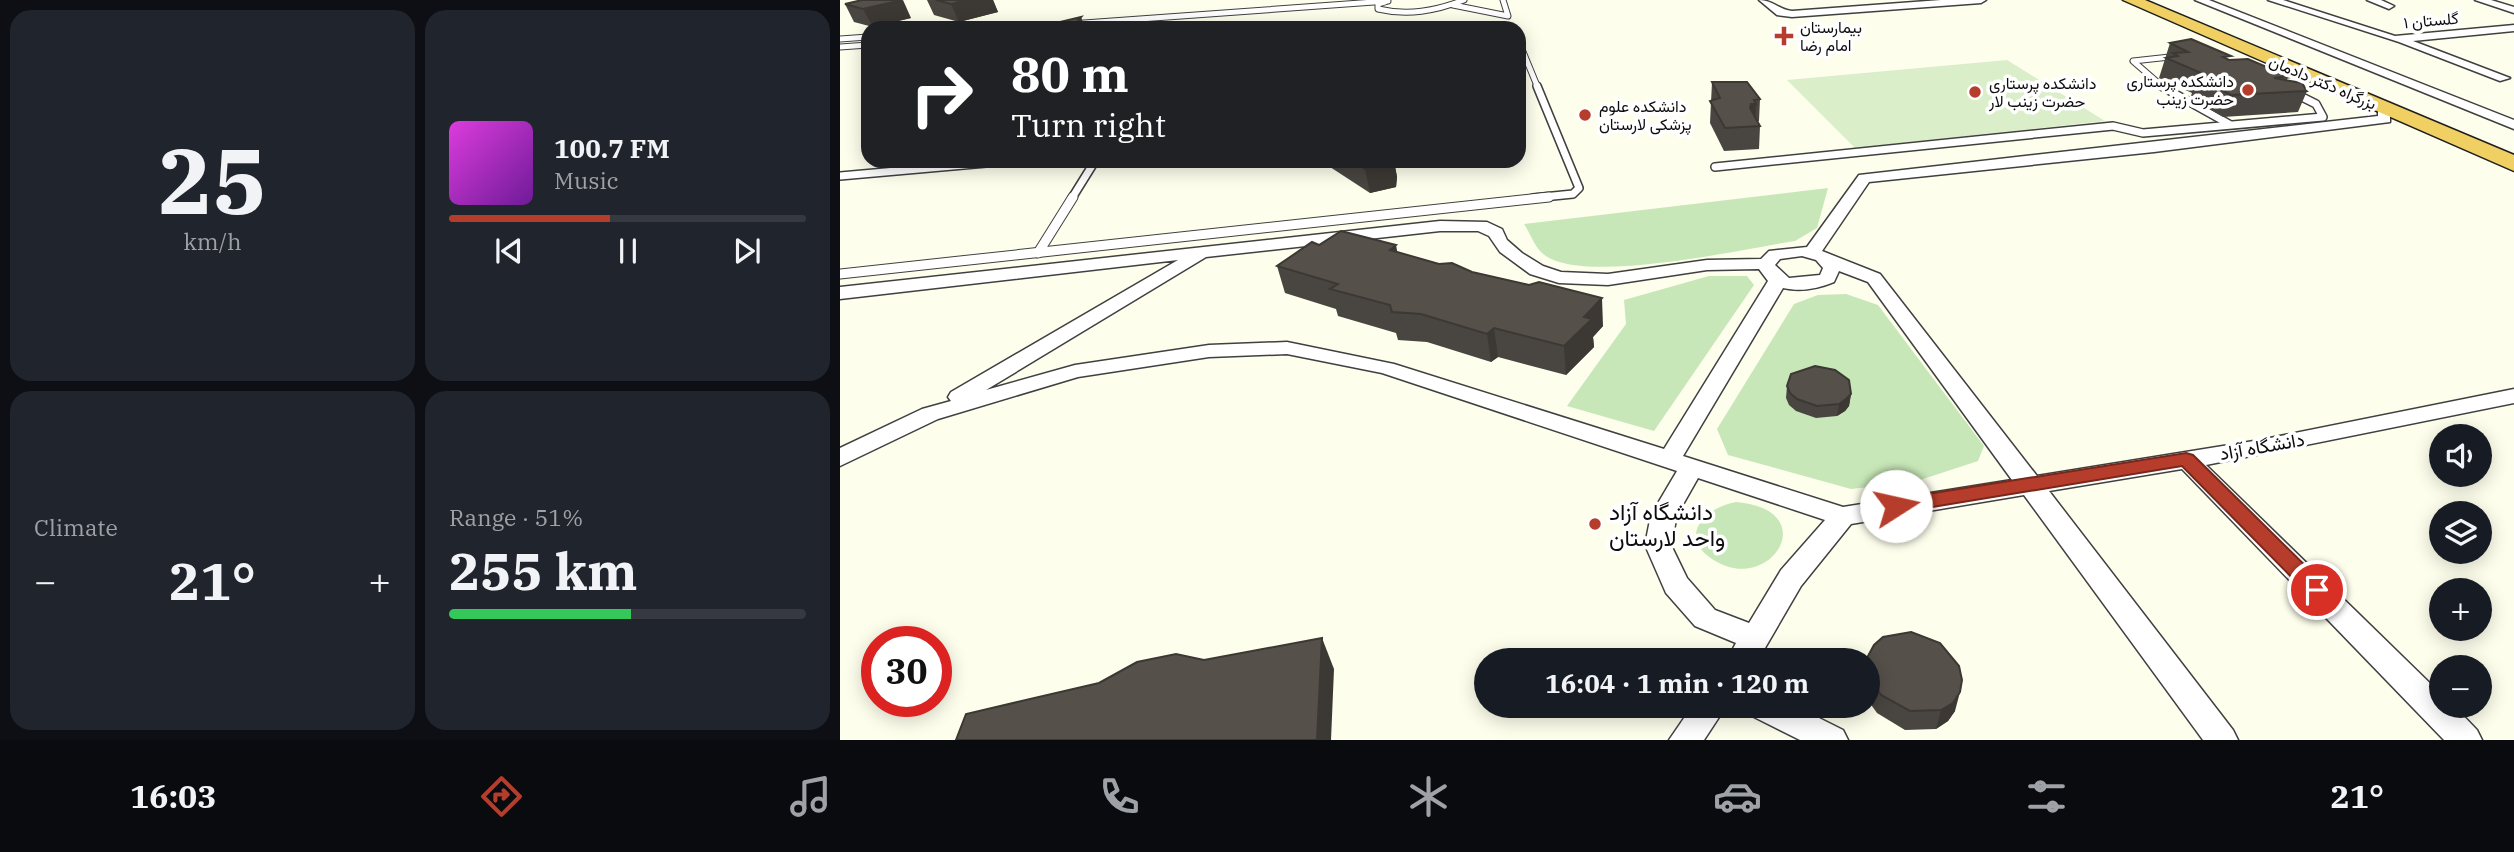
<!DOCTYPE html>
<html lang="en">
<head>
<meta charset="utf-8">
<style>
  :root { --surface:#171b24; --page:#20242c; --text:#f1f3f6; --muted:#9ea1a6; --line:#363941; --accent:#b63d2b }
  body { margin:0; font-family:"IBM Plex Serif",Vazirmatn,serif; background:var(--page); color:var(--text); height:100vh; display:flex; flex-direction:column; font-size:26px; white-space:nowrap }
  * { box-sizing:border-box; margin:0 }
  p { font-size:23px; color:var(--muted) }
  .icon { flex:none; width:38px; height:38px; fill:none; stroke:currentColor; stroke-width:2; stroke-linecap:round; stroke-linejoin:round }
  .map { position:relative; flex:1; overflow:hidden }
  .side { display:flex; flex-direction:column; gap:10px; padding:10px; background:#0d0f14; width:840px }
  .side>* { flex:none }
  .banner { position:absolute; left:21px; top:21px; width:665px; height:147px; border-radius:21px; box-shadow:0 4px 18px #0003; background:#202124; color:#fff; overflow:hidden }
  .buttons { position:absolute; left:1589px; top:424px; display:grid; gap:14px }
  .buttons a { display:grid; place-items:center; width:63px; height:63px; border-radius:50%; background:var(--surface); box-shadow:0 4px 18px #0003; font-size:35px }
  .speed { position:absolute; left:21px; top:626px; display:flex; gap:14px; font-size:35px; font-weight:700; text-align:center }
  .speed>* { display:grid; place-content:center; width:91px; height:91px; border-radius:50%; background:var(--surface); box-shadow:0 4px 18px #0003; line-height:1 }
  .speed .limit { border:10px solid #d22; background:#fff; color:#111 }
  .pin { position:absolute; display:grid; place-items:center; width:60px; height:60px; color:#fff; margin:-30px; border:4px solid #fff; border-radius:50%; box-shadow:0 2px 7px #0007 }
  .me { position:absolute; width:77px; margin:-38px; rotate:80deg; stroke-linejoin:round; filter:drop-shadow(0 0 5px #0008) }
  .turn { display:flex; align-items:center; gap:24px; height:147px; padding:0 35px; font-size:32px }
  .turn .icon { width:91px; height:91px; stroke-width:2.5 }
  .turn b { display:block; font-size:49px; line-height:60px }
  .big { font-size:52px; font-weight:700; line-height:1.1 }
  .side .widget { flex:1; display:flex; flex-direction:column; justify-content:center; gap:10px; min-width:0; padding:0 24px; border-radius:21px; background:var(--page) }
  .side .dial { align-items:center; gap:0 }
  .dial b { font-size:91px; line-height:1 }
  .song { display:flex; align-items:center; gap:21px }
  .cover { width:84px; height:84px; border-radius:10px; background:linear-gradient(135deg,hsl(300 70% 55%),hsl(280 70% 35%)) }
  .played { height:7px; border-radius:4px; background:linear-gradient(90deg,var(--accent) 45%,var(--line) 45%) }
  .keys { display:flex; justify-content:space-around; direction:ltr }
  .heat { display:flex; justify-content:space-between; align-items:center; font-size:38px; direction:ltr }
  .charge { height:10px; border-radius:5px; background:linear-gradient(90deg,#34c759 51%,var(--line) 0) }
  .side .tiles { flex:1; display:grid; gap:10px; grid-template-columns:repeat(2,1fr) }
  .trip { position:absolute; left:634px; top:648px; width:406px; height:70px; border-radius:35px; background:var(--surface); box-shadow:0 4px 18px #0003; font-weight:700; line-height:70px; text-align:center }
  .tab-bar { display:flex; height:112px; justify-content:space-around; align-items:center; background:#090b0e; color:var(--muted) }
  .tab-bar .icon { width:49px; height:49px }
  .tab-bar .active { color:var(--accent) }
  .tab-bar b { font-size:32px; color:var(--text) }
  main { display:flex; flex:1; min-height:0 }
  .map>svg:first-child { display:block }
</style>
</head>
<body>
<main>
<section class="side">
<div class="tiles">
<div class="widget dial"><b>25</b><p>km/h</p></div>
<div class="widget">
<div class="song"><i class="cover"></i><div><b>100.7 FM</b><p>Music</p></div></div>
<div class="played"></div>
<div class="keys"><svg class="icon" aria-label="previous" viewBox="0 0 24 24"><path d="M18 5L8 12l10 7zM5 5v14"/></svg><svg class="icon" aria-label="pause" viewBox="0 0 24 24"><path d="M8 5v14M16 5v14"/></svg><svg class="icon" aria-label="next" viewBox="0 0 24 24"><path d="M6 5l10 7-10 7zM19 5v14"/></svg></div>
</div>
<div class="widget"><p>Climate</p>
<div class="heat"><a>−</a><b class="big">21°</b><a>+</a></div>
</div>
<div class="widget"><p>Range · 51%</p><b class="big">255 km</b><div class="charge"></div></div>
</div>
</section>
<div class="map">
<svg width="1674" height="740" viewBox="0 0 1674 740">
  <rect width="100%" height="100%" fill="#fefeed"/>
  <g fill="#c8e7b8">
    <path d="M988 188 977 228 955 241C906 248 736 288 701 252 694 245 690 233 684 224Z"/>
    <polygon points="869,276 907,276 914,285 814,431 727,406 786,324 784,300"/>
    <polygon points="1006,294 1038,305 1144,446 1138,461 1074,482 1011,489 888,455 877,429 954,304 978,295"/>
    <path d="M896 502C988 510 926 602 868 556 838 532 870 506 896 502Z"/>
  </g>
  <polygon fill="#dbeeca" points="1167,60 1265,121 1015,148 947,80"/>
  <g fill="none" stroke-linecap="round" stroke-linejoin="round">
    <defs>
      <g id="service-far2">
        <path d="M545 2 538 4V9C568 16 595 11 624 0"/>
        <polyline points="613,5 668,16 663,0"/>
        <polyline points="230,24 548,1"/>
        <polyline points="0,39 28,37"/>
        <polyline points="679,42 698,88"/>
        <polyline points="0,47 28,45"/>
        <polyline points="1432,77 1464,73"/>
        <polyline points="1324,88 1293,61 1339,56"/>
      </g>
      <g id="service-far1">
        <polyline points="1321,86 1389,124"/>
        <polyline points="875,167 1273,126 1303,133 1483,117 1476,104 1454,93"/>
        <polyline points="0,176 169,161"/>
        <polyline points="232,198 255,161"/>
        <polyline points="693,198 733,194 739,188 697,86"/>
      </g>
      <g id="service">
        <polyline points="198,253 233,197"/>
        <polyline points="0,274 709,197"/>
      </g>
      <g id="minor">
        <path d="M919 0C933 0 939 10 952 11L1101 0H1146L1141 3 952 17 937 15Z"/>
        <polygon points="1355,0 1369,0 1674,120 1674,129"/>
        <polygon points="1428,0 1443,0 1555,36 1674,25 1674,31 1573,41 1670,78 1660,81 1559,42"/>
        <polygon points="1527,0 1541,0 1554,6 1549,9"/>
        <polygon points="1635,0 1651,0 1674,7 1674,13"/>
        <path d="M1538 104 1550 107V122L1314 152 1029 182 982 251 1040 274 1197 476 1420 440 1674 389V403L1366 465 1601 694V705H1613L1637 730 1642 740H1604L1342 469 1209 491 1393 730 1398 740H1363L1184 495 1011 524 961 586 918 660H887L896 643 855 626 826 593 805 545 811 515 837 471 542 373 447 354 369 357 238 377 98 419 0 466V448L82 409 111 401 108 397 111 392 338 260 0 299V287L600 221 647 222 662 229 667 240 682 253 703 266 721 272 768 274 867 260 921 259 929 251 967 247 1019 175 1538 116ZM600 231H638L649 236 660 252 690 274 719 283 768 285 867 270 919 269 928 281 824 449 554 364 447 342 369 345 235 365 146 390 366 257ZM962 256 976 260 983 268 980 275 949 278 935 265 940 259ZM999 271 1028 282 1172 480 1003 507 843 456 943 288C961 292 977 289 994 282ZM858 478 985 520 941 570 909 623 875 610 847 578 831 545 837 515Z"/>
        <polygon points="853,705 887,705 864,740 829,740"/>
        <polygon points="906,705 953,705 1003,730 1008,740 960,740 910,715"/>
      </g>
      <polygon id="trunk" points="1283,0 1305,0 1674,155 1674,171"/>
    </defs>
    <use href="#service-far2" stroke="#404040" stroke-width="7"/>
    <use href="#service-far1" stroke="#404040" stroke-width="10"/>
    <use href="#service" stroke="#404040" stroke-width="11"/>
    <use href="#minor" stroke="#404040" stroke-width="3"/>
    <use href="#trunk" stroke="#1e1e1e" stroke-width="3"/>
    <use href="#service-far2" stroke="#fff" stroke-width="5"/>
    <use href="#service-far1" stroke="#fff" stroke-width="7"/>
    <use href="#service" stroke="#fff" stroke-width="9"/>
    <use href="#minor" fill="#fff" fill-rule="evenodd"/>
    <use href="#trunk" fill="#f0d062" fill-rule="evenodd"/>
  </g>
  <g fill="#494540">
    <polygon points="87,0 153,0 158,12 119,22 94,15"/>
    <polygon points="5,4 71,18 33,27 14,22"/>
    <polygon points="1330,43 1448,76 1447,80 1467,91 1458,112 1383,117 1350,98 1352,93 1319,78"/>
    <polygon points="872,82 920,99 919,121 917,121 920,126 919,149 884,151 870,123"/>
    <polygon points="486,161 554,161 557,177 556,187 530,193 487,165"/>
    <polygon points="479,245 557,252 763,326 753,337 754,347 726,375 658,357 651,362 587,342 558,340 556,333 498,316 496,309 445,293 437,266"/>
    <polygon points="947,386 1011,394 1009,406 1005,411 997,416 976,418 956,411 949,405 946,398"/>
    <polygon points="1028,656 1115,711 1108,721 1096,729 1065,730 1037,713 1027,699"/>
  </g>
  <g fill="#3c3834">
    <polygon points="63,0 71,18 33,27 23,9"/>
    <polygon points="127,0 153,0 158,12 119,22 111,4"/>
    <polygon points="241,17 245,28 231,28"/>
    <polygon points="911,104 916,104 915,126 910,126 909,130"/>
    <polygon points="454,161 486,161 455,165"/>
    <polygon points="552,161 554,161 557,177 556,187 530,193 525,169"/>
    <polygon points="556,245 561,271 550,250"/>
    <polygon points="762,298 763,326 753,337 754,347 726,375 724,346 744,317"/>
    <polygon points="654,328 658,357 651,362 647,334"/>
    <polygon points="1011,394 1009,406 1005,411 997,416 999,404"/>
    <polygon points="482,638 494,669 491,740 477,740"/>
    <polygon points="1120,692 1115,711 1108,721 1096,729 1101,710"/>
  </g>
  <g fill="#55504a" stroke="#3c3834" stroke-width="2">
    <polygon points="22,0 62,0 23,9 5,4"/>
    <polygon points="96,0 127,0 111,4"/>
    <polygon points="241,17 231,28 133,28 136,25 216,23"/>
    <polygon points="1351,39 1391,56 1383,57 1389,60 1408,59 1448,76 1434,78 1462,83 1467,91 1391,95 1357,77 1368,76 1326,58 1338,56 1333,53 1348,52 1330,43"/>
    <polygon points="872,82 907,82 920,99 914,100 916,104 911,104 910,108 920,126 885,128 870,101 880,98"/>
    <polygon points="513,161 552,161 551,163 525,169"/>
    <polygon points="501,231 556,245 550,250 599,264 612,263 632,272 689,285 699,282 762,298 744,317 752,319 724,346 654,328 647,334 581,314 552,312 550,305 490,289 498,284 437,266 472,242 479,245"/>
    <polygon points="975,366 995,370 1009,380 1011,394 1006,399 999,404 977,406 957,399 950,393 947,386 951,374"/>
    <polygon points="1071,632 1100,643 1119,666 1122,680 1120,692 1113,703 1101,710 1070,711 1041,695 1032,682 1027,670 1028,656 1034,645 1043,637"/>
    <polygon points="482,638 477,740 116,740 126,714 259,683 297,662 336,654 364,660"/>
  </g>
  <polygon fill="#b63d2b" stroke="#76281c" stroke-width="2" points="1346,453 1353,455 1484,584 1487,590 1484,596 1470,596 1342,466 1056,513 1047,506 1056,499"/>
  <g fill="#b63d2b" stroke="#fff" stroke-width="2.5">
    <path d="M940.5 25.5h7v7h7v7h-7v7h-7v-7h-7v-7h7z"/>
    <circle cx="1408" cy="90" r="7"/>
    <circle cx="1135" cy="92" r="7"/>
    <circle cx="745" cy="115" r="7"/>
    <circle cx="755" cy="524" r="7"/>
  </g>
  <g text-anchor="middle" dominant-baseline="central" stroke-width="7" stroke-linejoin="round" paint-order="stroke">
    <g font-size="16" fill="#0d0d0d" stroke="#fff">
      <text transform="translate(1591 20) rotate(-5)">گلستان ۱</text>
      <text transform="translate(1483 82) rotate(23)">بزرگراه دکتر دادمان</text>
    </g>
    <g font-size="16" fill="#0d0d0d" stroke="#fff" text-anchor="start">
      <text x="960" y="27">بیمارستان<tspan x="960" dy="18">امام رضا</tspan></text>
      <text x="1394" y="81" text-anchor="end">دانشکده پرستاری<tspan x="1394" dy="18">حضرت زینب</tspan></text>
      <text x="1149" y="83">دانشکده پرستاری<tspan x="1149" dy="18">حضرت زینب لار</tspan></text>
      <text x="759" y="106">دانشکده علوم<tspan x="759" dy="18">پزشکی لارستان</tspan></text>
    </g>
    <g font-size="19" fill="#0d0d0d" stroke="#fff">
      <text transform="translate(1422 446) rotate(-10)">دانشگاه آزاد</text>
    </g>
    <g font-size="23" fill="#0d0d0d" stroke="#fff" text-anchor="start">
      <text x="769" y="511">دانشگاه آزاد<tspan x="769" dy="26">واحد لارستان</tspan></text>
    </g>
  </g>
</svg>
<div class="buttons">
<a><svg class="icon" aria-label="sound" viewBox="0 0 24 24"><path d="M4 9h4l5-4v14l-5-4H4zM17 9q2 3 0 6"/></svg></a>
<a><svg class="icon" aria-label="layers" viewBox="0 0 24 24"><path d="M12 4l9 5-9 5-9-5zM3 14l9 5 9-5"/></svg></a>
<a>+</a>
<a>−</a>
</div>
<div class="speed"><div class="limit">30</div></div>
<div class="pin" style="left:1477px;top:590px;background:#d93025"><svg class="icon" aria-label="arrive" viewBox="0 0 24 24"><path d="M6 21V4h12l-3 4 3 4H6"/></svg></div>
<svg class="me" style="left:1056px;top:506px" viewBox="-20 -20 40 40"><circle r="19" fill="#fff"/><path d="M0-13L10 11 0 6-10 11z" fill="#b63d2b"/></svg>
<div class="trip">16:04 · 1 min · 120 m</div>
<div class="banner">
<div class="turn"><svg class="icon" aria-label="right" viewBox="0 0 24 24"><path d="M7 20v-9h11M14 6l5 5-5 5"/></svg><div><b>80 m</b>Turn right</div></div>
</div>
</div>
</main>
<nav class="tab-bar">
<b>16:03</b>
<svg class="icon active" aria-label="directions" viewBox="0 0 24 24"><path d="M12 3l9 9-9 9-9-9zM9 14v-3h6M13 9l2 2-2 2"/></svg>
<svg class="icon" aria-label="music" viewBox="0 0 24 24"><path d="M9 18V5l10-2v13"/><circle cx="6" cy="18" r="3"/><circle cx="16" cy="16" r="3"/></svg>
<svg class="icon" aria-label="phone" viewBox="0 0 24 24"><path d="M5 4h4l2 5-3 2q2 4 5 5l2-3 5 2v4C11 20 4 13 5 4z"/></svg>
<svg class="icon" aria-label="climate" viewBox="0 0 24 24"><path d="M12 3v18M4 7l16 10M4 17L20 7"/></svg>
<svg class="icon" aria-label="car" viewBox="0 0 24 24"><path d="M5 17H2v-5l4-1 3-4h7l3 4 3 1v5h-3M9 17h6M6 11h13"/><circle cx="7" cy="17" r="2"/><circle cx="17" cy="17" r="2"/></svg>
<svg class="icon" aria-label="filters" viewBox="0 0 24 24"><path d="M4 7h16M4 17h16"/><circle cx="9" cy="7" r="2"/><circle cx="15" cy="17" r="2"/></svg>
<b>21°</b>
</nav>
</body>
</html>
